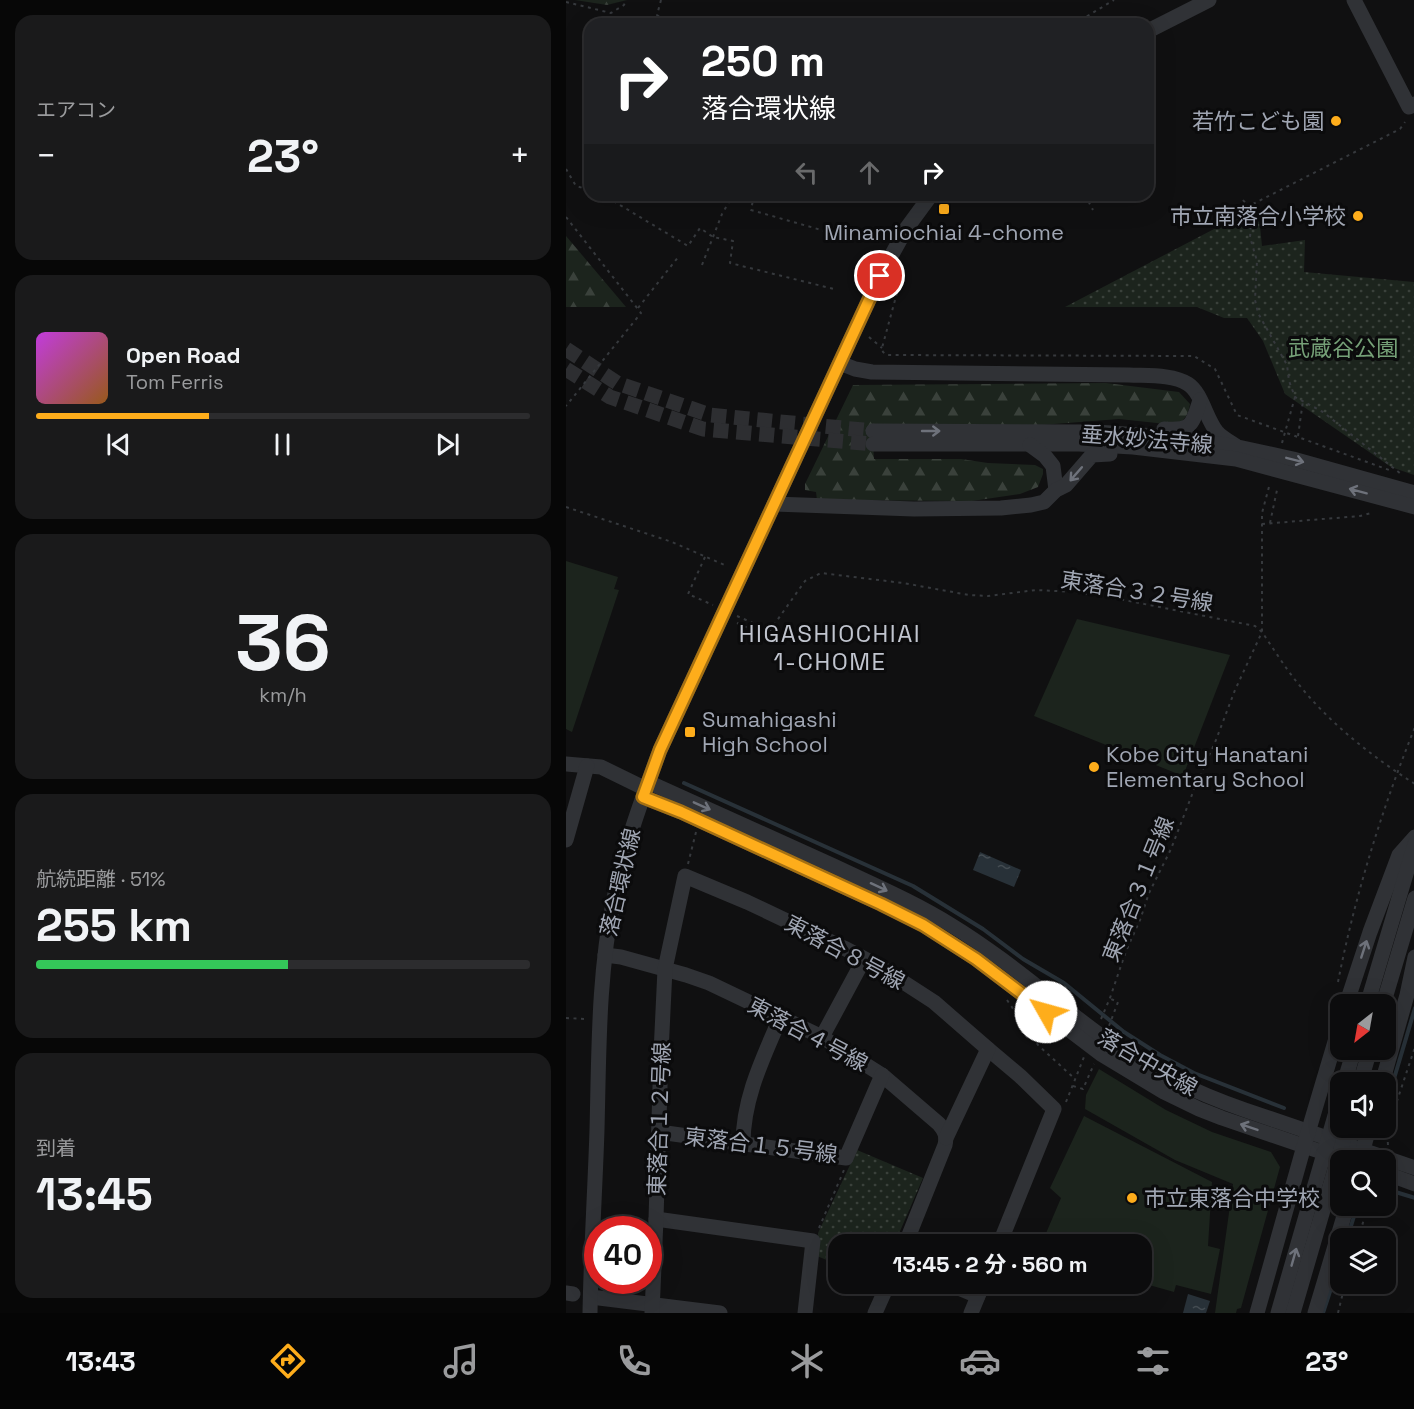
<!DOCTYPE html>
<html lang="ja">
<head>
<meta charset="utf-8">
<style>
  :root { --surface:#0c0c0d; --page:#1a1a1b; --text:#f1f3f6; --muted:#9a9b9d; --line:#2c2c2e; --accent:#fead1b }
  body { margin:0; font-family:"Space Grotesk","Noto Sans JP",sans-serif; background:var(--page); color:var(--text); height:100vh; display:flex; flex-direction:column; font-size:22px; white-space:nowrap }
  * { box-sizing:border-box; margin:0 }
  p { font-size:20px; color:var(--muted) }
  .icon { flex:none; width:33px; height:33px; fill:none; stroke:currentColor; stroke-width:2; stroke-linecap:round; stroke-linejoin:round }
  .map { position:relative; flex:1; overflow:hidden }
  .panel { display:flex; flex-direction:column; gap:15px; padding:15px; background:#070707; width:566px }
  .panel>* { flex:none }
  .banner { position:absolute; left:18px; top:18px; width:570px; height:183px; border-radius:18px; box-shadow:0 6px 24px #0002,0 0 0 2px var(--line); background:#202124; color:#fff; overflow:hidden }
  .needle { width:39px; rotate:211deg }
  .tools { position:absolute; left:764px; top:994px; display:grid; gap:12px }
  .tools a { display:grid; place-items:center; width:66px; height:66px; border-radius:12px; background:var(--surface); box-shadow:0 6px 24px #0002,0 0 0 2px var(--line); font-size:30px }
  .speed { position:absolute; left:18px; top:1216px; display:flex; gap:12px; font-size:30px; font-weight:700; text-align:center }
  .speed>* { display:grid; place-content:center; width:78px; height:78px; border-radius:50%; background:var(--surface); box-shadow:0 6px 24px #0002,0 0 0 2px var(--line); line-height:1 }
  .speed .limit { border:9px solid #d22; background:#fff; color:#111 }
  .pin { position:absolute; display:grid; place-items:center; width:51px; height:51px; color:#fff; margin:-26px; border:3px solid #fff; border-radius:50%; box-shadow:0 2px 6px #0007 }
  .me { position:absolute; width:66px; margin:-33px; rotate:308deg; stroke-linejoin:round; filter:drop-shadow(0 0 4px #0008) }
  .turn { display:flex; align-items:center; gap:21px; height:126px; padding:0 18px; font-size:27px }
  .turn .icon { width:78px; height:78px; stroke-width:2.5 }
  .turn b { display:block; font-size:42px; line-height:51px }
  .lanes { display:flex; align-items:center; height:57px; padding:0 18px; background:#0003; justify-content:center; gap:30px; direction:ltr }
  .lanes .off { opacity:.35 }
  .big { font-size:45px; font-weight:700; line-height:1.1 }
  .panel .tile { flex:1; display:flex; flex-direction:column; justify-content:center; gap:9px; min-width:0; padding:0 21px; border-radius:18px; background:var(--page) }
  .panel .dial { align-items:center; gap:0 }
  .dial b { font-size:78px; line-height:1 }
  .song { display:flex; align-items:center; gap:18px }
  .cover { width:72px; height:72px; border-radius:9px; background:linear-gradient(135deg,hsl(290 70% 55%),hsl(30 70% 35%)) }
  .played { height:6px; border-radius:3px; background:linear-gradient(90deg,var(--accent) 35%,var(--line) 35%) }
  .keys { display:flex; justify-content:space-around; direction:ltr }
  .heat { display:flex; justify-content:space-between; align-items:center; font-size:33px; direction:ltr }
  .charge { height:9px; border-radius:4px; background:linear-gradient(90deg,#34c759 51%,var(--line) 0) }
  .trip { position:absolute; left:262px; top:1234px; width:324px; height:60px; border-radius:18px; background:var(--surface); box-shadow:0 6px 24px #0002,0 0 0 2px var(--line); font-weight:700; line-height:60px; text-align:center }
  .dock { display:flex; height:96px; justify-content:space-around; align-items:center; background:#050505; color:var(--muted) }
  .dock .icon { width:42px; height:42px }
  .dock .current { color:var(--accent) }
  .dock b { font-size:27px; color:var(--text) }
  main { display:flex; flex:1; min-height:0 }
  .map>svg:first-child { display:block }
</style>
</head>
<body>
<main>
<section class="panel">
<div class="tile"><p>エアコン</p>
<div class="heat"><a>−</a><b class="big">23°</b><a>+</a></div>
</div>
<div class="tile">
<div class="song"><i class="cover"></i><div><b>Open Road</b><p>Tom Ferris</p></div></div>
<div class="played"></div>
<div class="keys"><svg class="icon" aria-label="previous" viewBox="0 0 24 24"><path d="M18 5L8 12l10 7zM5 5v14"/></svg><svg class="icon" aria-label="pause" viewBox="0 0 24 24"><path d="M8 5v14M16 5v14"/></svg><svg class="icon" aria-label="next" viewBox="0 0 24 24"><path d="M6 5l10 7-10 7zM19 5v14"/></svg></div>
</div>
<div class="tile dial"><b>36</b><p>km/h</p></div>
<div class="tile"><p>航続距離 · 51%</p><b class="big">255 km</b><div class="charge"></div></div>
<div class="tile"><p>到着</p><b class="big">13:45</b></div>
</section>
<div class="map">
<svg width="849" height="1313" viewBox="0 0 849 1313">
  <defs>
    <pattern id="forest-firs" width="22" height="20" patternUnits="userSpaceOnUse" patternTransform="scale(1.5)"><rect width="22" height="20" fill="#1c241d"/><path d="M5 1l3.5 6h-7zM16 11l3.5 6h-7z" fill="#3a413b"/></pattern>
    <pattern id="park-dots" width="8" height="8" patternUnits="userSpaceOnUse" patternTransform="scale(1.5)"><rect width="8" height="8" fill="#1c241d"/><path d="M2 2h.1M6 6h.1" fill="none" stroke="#3a413b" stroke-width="1.8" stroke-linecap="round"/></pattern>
    <pattern id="water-ripples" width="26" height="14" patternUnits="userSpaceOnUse" patternTransform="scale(1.5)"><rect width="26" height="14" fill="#283138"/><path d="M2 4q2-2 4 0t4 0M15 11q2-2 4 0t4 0" fill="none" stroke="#444c52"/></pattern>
  </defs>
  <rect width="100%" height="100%" fill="#101011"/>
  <g fill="#1c241d">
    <polygon points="0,561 52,577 48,589 53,590 6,732 0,729"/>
    <polygon points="511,619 664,655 617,776 468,716"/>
    <polygon points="533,1069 600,1110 646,1132 705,1152 714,1167 675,1308 671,1309 670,1313 649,1313 667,1184 609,1160 519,1109 520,1095"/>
    <polygon points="518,1116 646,1182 642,1246 654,1249 645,1294 610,1285 608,1292 576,1283 576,1245 475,1245 495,1198 484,1188"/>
  </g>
  <g fill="url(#forest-firs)">
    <polygon points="9,0 61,0 41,5"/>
    <polygon points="0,236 60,307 0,307"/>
    <path d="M540 383 613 392 624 404C622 415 619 420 610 425L553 419 462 426 306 425 308 459H395L422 463 469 465 477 469V474L472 487 454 494 406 501 251 500 250 492 239 490V484L287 385Z"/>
  </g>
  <g fill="url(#park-dots)">
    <polygon points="692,206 696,246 739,240 738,272 848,282 848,475 825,467 719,394 697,341 681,318 658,318 631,307 499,307"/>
    <polygon points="291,1150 357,1178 328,1245 273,1245 273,1265 251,1256 252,1233"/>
  </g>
  <g fill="url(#water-ripples)">
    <polygon points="414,852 455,870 448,887 407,870"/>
    <polygon points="622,1294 644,1301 640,1313 617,1313"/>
  </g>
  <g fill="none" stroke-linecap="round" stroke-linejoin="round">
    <g stroke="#283138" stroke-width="4">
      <polyline points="118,783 347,886 417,929 457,959 498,983 558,1032 594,1055 628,1073 718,1108"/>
      <polyline points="819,1109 849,1008"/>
      <polyline points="823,1190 849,1198"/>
      <polyline points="781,1239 789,1213"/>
      <polyline points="757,1313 774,1261"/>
    </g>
    <g stroke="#2d2e31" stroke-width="15" stroke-dasharray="15 8" stroke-linecap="butt">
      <polyline points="0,349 51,383 144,415 307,431"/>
      <polyline points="0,369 44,397 137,429 307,444"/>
    </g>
    <g stroke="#36393d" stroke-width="2" stroke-dasharray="3 4.5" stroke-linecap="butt">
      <polyline points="95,0 91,15 103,24"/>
      <polyline points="0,2 45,13 58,5 60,0"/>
      <polyline points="150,18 160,24"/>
      <polyline points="508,24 548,0"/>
      <polyline points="0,169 10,186 24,190"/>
      <polyline points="34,195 44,199 122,246 134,228 147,237 167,241 164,263 268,289"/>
      <polyline points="188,195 185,210 294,241"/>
      <polyline points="519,195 527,210"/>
      <polyline points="677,200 681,205 687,204"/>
      <polyline points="687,204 684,237 691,261 689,300 692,313 721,365 723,381 729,397 757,412 835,474"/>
      <polyline points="687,204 834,129 839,122"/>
      <polyline points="0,217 75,313 0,406"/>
      <polyline points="136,265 156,214 167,195"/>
      <polyline points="330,286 332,289 316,348 317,352 321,355 628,356 649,369 671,415 823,470"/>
      <polyline points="72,308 113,256"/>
      <polyline points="303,337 316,348"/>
      <polyline points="732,436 737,401"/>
      <polyline points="716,443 729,397"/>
      <polyline points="0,507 106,542 161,566"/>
      <polyline points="704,523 711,490"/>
      <polyline points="696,524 794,516 805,513"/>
      <polyline points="139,557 122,594 147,605"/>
      <polyline points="171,616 205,631"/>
      <path d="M171 623 200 636 239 581 255 573 337 583 403 595 422 596 470 590 509 592 543 597 689 626 696 632C707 648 718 666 730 681 762 722 805 756 849 784"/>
      <polyline points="122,864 130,832"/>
      <path d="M772 982C789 895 816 809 849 727"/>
      <polyline points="441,1000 472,1045 509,1079"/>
      <polyline points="0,1018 20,1019"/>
      <polyline points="535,1019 544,998 560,951 574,920 583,893 605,849 629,787 650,740 669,690 696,632 696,513 704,483"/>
      <polyline points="543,1026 552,1002 545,999"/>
      <polyline points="507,1086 517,1089 528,1064"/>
      <polyline points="500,1102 518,1057"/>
      <polyline points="822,1145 821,1131 849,1047"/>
      <polyline points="253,1228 278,1170"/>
      <polyline points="792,1239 802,1206"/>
      <polyline points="772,1313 779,1284"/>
    </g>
    <g stroke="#303236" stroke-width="15">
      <polyline points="788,0 843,107 849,104"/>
      <polyline points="582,31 643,0"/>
      <path d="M274 363 289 369 306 372 563 375C580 376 607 374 622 384 636 393 640 419 651 432 655 437 664 442 670 446"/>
      <path d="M598 429C626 431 626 425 634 400"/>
      <polyline points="307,431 530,432 604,437 672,447 727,459 849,493"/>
      <polyline points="307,444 513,444 567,447 670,459 849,507"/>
      <polyline points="464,445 479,456 487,466 490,490"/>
      <polyline points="208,504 348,509 435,508 465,505 478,502 490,490 500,485 526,455 544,454"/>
      <polyline points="0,764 35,767 80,789"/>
      <path d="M82 782C144 810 206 838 268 866 308 885 348 902 385 925 441 959 489 1003 542 1041 584 1071 630 1093 679 1110L849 1168"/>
      <polyline points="77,797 115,812 315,904 357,925 410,959 535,1054 598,1092 633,1109 656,1118 782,1161"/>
      <polyline points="0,840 21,766"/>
      <path d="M39 955 55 957 120 975 143 983 256 1037 316 1075 373 1124C379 1131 381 1136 379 1145L339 1245"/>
      <polyline points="780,1005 804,932 833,855 849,837"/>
      <polyline points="801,1005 849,844"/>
      <polyline points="817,1005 849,898"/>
      <polyline points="256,1037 298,959"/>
      <polyline points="422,1049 454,1076 488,1109 433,1245"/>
      <polyline points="778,1083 788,1050"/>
      <polyline points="794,1083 804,1050"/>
      <polyline points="816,1083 841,995 849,957"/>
      <polyline points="93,1132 280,1158 316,1075"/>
      <path d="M177 1144C177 1098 197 1058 215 1016"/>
      <polyline points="794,1161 803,1128"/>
      <polyline points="819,1173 849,1184"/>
      <polyline points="90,1219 247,1241 239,1313"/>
      <polyline points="383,1284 412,1296"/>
      <polyline points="0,1293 7,1294"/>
      <polyline points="25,1297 154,1313"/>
      <path d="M24 1313C25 1252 29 1191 31 1130 33 1053 32 974 48 898 58 847 76 799 94 750L314 276 340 229 365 195"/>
      <polyline points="86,1313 90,1219 95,1053 99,969 119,876 181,902 278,948 314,967 368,1002 422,1049 380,1138"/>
      <polyline points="309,1313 322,1284"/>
      <polyline points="405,1313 417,1284"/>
      <polyline points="691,1313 738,1146 774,1025"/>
      <polyline points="712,1313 774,1098"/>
      <polyline points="727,1313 781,1128"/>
      <polyline points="749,1313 781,1206"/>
    </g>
  </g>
  <defs><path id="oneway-shaft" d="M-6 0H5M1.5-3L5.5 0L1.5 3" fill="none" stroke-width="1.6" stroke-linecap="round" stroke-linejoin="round" transform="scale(1.5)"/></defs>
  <g stroke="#6e727b">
    <use href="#oneway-shaft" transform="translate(365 431)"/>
    <use href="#oneway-shaft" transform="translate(729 460) rotate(14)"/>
    <use href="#oneway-shaft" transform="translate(510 474) rotate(131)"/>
    <use href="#oneway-shaft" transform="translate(792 491) rotate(-165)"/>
    <use href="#oneway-shaft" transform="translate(136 806) rotate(24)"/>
    <use href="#oneway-shaft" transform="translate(313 887) rotate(25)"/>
    <use href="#oneway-shaft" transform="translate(798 949) rotate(-72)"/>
    <use href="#oneway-shaft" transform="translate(683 1127) rotate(-161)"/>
    <use href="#oneway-shaft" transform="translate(728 1257) rotate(-74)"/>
  </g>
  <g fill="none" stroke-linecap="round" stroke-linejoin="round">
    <defs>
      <polyline id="route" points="314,276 94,750 77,797 115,812 315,904 357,925 410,959 480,1012"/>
    </defs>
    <use href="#route" stroke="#a57012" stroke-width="15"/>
    <use href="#route" stroke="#fead1b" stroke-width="10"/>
  </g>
  <g fill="#fead1b" stroke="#0b0b0c" stroke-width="2">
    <circle cx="770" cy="121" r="6"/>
    <rect x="372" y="203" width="12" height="12" rx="3"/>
    <circle cx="792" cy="216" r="6"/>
    <rect x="118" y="726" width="12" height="12" rx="3"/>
    <circle cx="528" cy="767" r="6"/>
    <circle cx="566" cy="1198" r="6"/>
  </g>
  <g text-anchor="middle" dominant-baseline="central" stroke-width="6" stroke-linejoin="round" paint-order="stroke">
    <g font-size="22" fill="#a0a6b3" stroke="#0b0b0c" text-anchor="start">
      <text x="758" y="121" text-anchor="end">若竹こども園</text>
      <text x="780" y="216" text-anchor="end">市立南落合小学校</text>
      <text x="378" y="232" text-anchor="middle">Minamiochiai 4-chome</text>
      <text x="136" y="719">Sumahigashi<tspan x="136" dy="25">High School</tspan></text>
      <text x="540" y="754">Kobe City Hanatani<tspan x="540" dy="25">Elementary School</tspan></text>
      <text x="578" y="1198">市立東落合中学校</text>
    </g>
    <g font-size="22" fill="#75a077" stroke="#0b0b0c">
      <text x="777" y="348">武蔵谷公園</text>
    </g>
    <g font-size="22" fill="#a0a6b3" stroke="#0b0b0c">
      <text transform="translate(581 439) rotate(5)">垂水妙法寺線</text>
      <text transform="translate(571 591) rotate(9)">東落合３２号線</text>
      <text transform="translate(54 882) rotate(-77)">落合環状線</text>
      <text transform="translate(572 889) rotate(-68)">東落合３１号線</text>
      <text transform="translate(279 952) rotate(28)">東落合８号線</text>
      <text transform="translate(242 1034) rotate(28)">東落合４号線</text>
      <text transform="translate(582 1062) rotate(30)">落合中央線</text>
      <text transform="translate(93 1119) rotate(-88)">東落合１２号線</text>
      <text transform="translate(195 1145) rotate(7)">東落合１５号線</text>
    </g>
    <g font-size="24" letter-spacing="1.5" fill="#c1c5cf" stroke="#0b0b0c">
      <text x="264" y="633">HIGASHIOCHIAI<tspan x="264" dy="28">1-CHOME</tspan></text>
    </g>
  </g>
</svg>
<div class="tools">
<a><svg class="needle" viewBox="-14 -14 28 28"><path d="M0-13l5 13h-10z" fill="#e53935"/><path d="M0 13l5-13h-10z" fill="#9a9b9d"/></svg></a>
<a><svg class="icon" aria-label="sound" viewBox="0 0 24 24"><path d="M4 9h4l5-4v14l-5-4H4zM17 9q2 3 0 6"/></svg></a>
<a><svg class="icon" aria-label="search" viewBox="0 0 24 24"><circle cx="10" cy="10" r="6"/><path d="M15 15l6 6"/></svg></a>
<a><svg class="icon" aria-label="layers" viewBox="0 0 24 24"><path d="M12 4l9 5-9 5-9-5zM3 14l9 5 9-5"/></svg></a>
</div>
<div class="speed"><div class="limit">40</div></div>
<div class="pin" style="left:314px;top:276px;background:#d93025"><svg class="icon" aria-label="arrive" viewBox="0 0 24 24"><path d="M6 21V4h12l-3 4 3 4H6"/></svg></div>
<svg class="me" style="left:480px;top:1012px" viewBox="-20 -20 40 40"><circle r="19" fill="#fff"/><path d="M0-13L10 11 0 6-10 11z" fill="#fead1b"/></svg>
<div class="trip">13:45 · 2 分 · 560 m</div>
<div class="banner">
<div class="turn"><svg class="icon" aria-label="right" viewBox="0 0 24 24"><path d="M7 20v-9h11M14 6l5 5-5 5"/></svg><div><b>250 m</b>落合環状線</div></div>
<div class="lanes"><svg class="icon off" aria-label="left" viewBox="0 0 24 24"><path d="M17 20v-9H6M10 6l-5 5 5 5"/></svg><svg class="icon off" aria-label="ahead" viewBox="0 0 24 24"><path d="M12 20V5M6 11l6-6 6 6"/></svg><svg class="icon" aria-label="right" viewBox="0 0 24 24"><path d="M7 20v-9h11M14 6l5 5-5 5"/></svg></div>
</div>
</div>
</main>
<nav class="dock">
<b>13:43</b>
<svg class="icon current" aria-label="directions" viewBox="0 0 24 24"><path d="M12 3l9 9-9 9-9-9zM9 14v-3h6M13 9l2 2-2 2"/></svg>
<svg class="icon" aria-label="music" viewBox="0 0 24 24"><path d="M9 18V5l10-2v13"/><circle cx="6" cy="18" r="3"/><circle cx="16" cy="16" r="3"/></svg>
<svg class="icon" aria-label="phone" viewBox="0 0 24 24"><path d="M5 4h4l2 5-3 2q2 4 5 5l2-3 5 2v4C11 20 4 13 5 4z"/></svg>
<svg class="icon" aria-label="climate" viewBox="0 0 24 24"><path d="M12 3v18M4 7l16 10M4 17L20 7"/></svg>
<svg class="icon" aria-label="car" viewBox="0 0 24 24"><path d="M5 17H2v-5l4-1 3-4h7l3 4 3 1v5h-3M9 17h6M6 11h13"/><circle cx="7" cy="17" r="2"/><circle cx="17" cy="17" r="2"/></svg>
<svg class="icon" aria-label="filters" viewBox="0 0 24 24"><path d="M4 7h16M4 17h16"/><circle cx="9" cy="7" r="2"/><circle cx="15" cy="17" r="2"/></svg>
<b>23°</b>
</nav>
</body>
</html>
